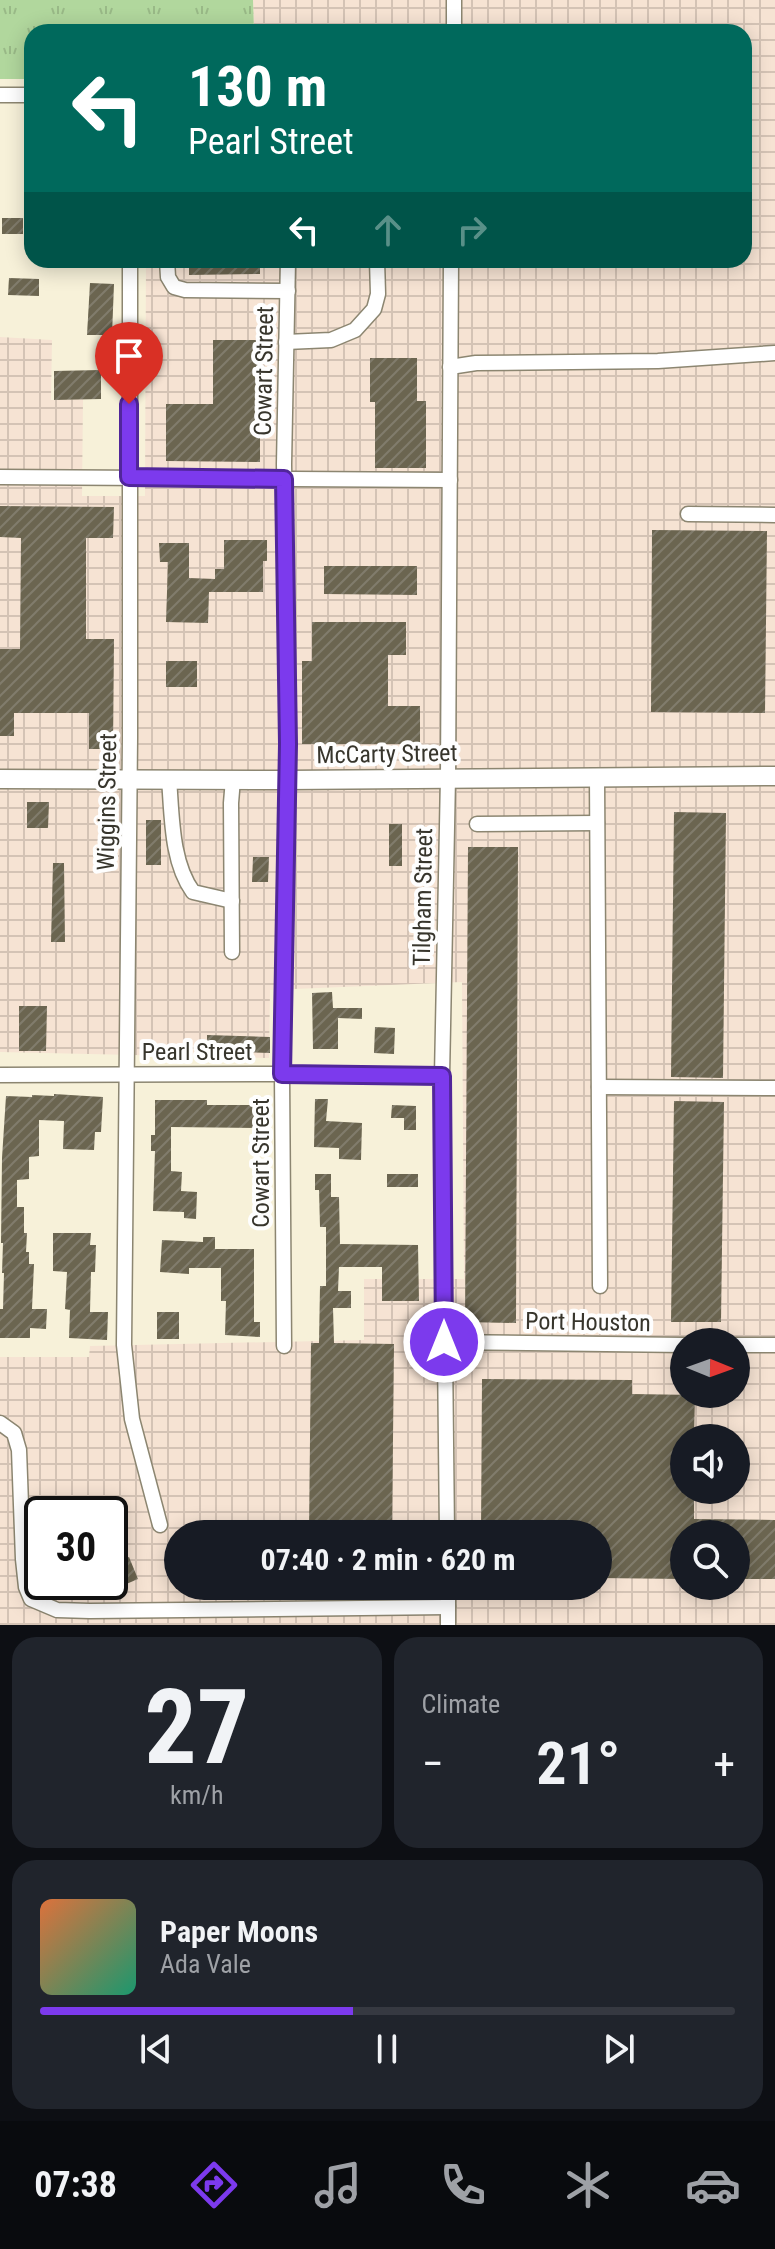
<!DOCTYPE html>
<html lang="en">
<head>
<meta charset="utf-8">
<style>
  :root { --surface:#171b24; --page:#20242c; --text:#f1f3f6; --muted:#9ea1a6; --line:#363941; --accent:#7c3aed }
  body { margin:0; font-family:"Roboto Condensed",sans-serif; background:var(--page); color:var(--text); height:100vh; display:flex; flex-direction:column; font-size:30px; white-space:nowrap }
  * { box-sizing:border-box; margin:0 }
  p { font-size:26px; color:var(--muted) }
  .icon { flex:none; width:44px; height:44px; fill:none; stroke:currentColor; stroke-width:2; stroke-linecap:round; stroke-linejoin:round }
  .map { position:relative; height:1625px; overflow:hidden }
  .side { display:flex; flex-direction:column; gap:12px; padding:12px; background:#0d0f14; flex:1 }
  .side>* { flex:none }
  .banner { position:absolute; left:24px; top:24px; width:728px; height:244px; border-radius:24px; box-shadow:0 4px 20px #0003; background:#00695c; color:#fff; overflow:hidden }
  .needle { width:52px; rotate:91deg }
  .controls { position:absolute; left:670px; top:1328px; display:grid; gap:16px }
  .controls a { display:grid; place-items:center; width:80px; height:80px; border-radius:50%; background:var(--surface); box-shadow:0 4px 20px #0003; font-size:40px }
  .speed { position:absolute; left:24px; top:1496px; display:flex; gap:16px; font-size:40px; font-weight:700; text-align:center }
  .speed>* { display:grid; place-content:center; width:104px; height:104px; border-radius:50%; background:var(--surface); box-shadow:0 4px 20px #0003; line-height:1 }
  .speed .limit { border:4px solid #111; border-radius:12px; background:#fff; color:#111 }
  .pin { position:absolute; display:grid; place-items:center; width:68px; height:68px; color:#fff; margin:-82px -34px; border-radius:50% 50% 50% 0; rotate:-45deg; box-shadow:0 0 8px #0007 }
  .pin .icon { rotate:45deg }
  .me { position:absolute; width:88px; margin:-44px; rotate:0deg; stroke-linejoin:round; filter:drop-shadow(0 0 6px #0008) }
  .turn { display:flex; align-items:center; gap:28px; height:168px; padding:0 32px; font-size:36px }
  .turn .icon { width:104px; height:104px; stroke-width:2.5 }
  .turn b { display:block; font-size:56px; line-height:68px }
  .lanes { display:flex; align-items:center; height:76px; padding:0 32px; background:#0003; justify-content:center; gap:40px; direction:ltr }
  .lanes .off { opacity:.35 }
  .big { font-size:60px; font-weight:700; line-height:1.1 }
  .side .card { flex:1; display:flex; flex-direction:column; justify-content:center; gap:12px; min-width:0; padding:0 28px; border-radius:24px; background:var(--page) }
  .side .dial { align-items:center; gap:0 }
  .dial b { font-size:104px; line-height:1 }
  .song { display:flex; align-items:center; gap:24px }
  .cover { width:96px; height:96px; border-radius:12px; background:linear-gradient(135deg,hsl(20 70% 55%),hsl(160 70% 35%)) }
  .played { height:8px; border-radius:4px; background:linear-gradient(90deg,var(--accent) 45%,var(--line) 45%) }
  .keys { display:flex; justify-content:space-around; direction:ltr }
  .heat { display:flex; justify-content:space-between; align-items:center; font-size:44px; direction:ltr }
  .side .tiles { flex:1; display:grid; gap:12px; grid-template-columns:1fr 1fr }
  .card:last-child { grid-column:span 2 }
  .trip { position:absolute; left:164px; top:1520px; width:448px; height:80px; border-radius:40px; background:var(--surface); box-shadow:0 4px 20px #0003; font-weight:700; line-height:80px; text-align:center }
  .tab-bar { display:flex; height:128px; justify-content:space-around; align-items:center; background:#090b0e; color:var(--muted) }
  .tab-bar .icon { width:56px; height:56px }
  .tab-bar .on { color:var(--accent) }
  .tab-bar b { font-size:36px; color:var(--text) }
  .map>svg:first-child { display:block }
</style>
</head>
<body>
<div class="map">
<svg width="775" height="1625" viewBox="0 0 775 1625">
  <defs>
    <pattern id="industrial-grid" width="8" height="8" patternUnits="userSpaceOnUse" patternTransform="scale(2)"><rect width="8" height="8" fill="#f6e3d3"/><path d="M0 4h8M4 0v8" fill="none" stroke="#d4c3b5"/></pattern>
    <pattern id="grass-tufts" width="24" height="20" patternUnits="userSpaceOnUse" patternTransform="scale(2)"><rect width="24" height="20" fill="#b1d79d"/><path d="M3 7l-1-3M5 7V3M7 7l1-3M15 17l-1-3M17 17v-4M19 17l1-3" fill="none" stroke="#99b987"/></pattern>
    <pattern id="building-hatch" width="6" height="6" patternUnits="userSpaceOnUse" patternTransform="scale(2)"><rect width="6" height="6" fill="#6b6550"/><path d="M-1 1l2-2M0 6l6-6M5 7l2-2" fill="none" stroke="#817c6c"/></pattern>
  </defs>
  <rect width="100%" height="100%" fill="#f7f1d9"/>
  <path fill="url(#industrial-grid)" fill-rule="evenodd" d="M253 0H775V1625H0V1357H89L90 1346 364 1340V1279H464L462 982 270 990 269 1058 0 1052V337L52 340 51 400 83 399 82 496H145L146 260H744V32H254ZM684 1342H736V1394H684ZM684 1438H736V1490H684ZM42 1514H110V1582H42ZM178 1534H598V1586H178ZM684 1534H736V1586H684Z"/>
  <polygon fill="url(#grass-tufts)" points="0,0 253,0 254,32 32,32 32,79 0,79"/>
  <g fill="url(#building-hatch)">
    <rect x="2" y="218" width="21" height="16"/>
    <polygon points="189,260 260,260 260,274 189,275"/>
    <polygon points="9,278 39,279 39,296 8,295"/>
    <polygon points="90,283 114,284 112,335 87,335"/>
    <polygon points="213,340 260,340 260,462 166,461 166,404 213,404"/>
    <polygon points="370,358 417,358 417,401 426,401 426,468 375,468 375,402 370,402"/>
    <polygon points="101,370 101,399 54,400 54,371"/>
    <polygon points="0,506 114,507 113,538 86,538 86,639 114,639 113,749 89,749 89,713 14,713 14,736 0,736 0,649 20,649 21,538 0,537"/>
    <polygon points="652,530 767,531 765,713 651,712"/>
    <polygon points="224,540 267,540 267,561 263,561 263,592 209,592 208,623 166,622 168,562 160,562 159,543 189,543 189,578 215,579 215,569 224,569"/>
    <polygon points="324,566 417,566 417,595 324,594"/>
    <polygon points="312,622 406,622 406,655 388,655 388,706 420,706 420,744 302,744 302,661 312,661"/>
    <rect x="166" y="661" width="31" height="26"/>
    <polygon points="27,802 49,802 48,828 27,828"/>
    <polygon points="674,812 726,813 723,1078 671,1077"/>
    <rect x="146" y="820" width="15" height="45"/>
    <rect x="389" y="824" width="13" height="42"/>
    <polygon points="468,847 518,847 516,1323 465,1322"/>
    <polygon points="253,857 269,857 268,882 252,882"/>
    <polygon points="53,863 64,863 65,942 51,942"/>
    <polygon points="332,992 333,1008 362,1008 362,1019 338,1018 338,1049 313,1049 312,993"/>
    <polygon points="19,1006 47,1006 46,1051 19,1051"/>
    <polygon points="375,1027 395,1028 394,1054 374,1053"/>
    <polygon points="207,1035 270,1037 270,1053 207,1051"/>
    <polygon points="54,1094 103,1097 101,1132 95,1132 94,1150 63,1149 64,1121 39,1120 39,1156 29,1157 29,1179 17,1180 17,1207 24,1207 24,1233 27,1233 26,1252 29,1252 29,1264 34,1264 32,1309 47,1309 46,1329 30,1328 30,1338 0,1338 0,1309 3,1309 4,1273 2,1273 3,1243 1,1243 2,1158 6,1096 32,1097 32,1095 54,1096"/>
    <polygon points="315,1099 328,1099 326,1121 362,1123 361,1160 339,1159 339,1148 314,1147"/>
    <polygon points="155,1100 207,1100 207,1105 256,1105 256,1128 171,1127 171,1171 182,1172 181,1191 197,1192 196,1219 184,1218 184,1212 153,1211 155,1151 151,1151 151,1135 155,1135"/>
    <polygon points="674,1101 724,1102 721,1322 671,1322"/>
    <polygon points="392,1105 416,1106 416,1130 404,1130 404,1118 391,1118"/>
    <polygon points="315,1174 331,1174 331,1197 339,1197 340,1244 418,1245 419,1301 382,1301 382,1267 339,1267 338,1291 351,1291 351,1308 333,1308 334,1343 394,1344 392,1534 309,1534 311,1343 319,1343 320,1286 326,1286 326,1227 320,1227 319,1190 315,1190"/>
    <rect x="387" y="1174" width="31" height="13"/>
    <polygon points="53,1233 91,1233 90,1245 96,1245 95,1272 91,1272 90,1312 108,1312 107,1340 69,1338 70,1310 65,1309 67,1272 53,1271"/>
    <polygon points="203,1237 215,1237 215,1249 254,1249 254,1322 260,1322 260,1337 225,1335 226,1301 221,1301 221,1268 189,1268 189,1274 160,1272 162,1240 203,1242"/>
    <rect x="157" y="1312" width="22" height="27"/>
    <polygon points="482,1379 632,1380 632,1394 695,1395 694,1438 684,1438 684,1490 694,1490 694,1519 775,1520 775,1579 736,1579 736,1534 684,1534 684,1579 598,1578 598,1534 481,1534"/>
    <polygon points="129,1557 138,1579 110,1591 110,1565"/>
  </g>
  <g fill="none" stroke-linecap="round" stroke-linejoin="round">
    <defs>
      <g id="minor">
        <polyline points="454,32 454,0"/>
        <polyline points="0,95 32,95"/>
        <polyline points="130,260 130,738 124,1345 132,1419 160,1525"/>
        <polyline points="167,260 168,277 174,287 185,290 288,291"/>
        <polyline points="286,342 331,340 355,330 374,309 378,294 377,260"/>
        <polyline points="450,367 476,363 658,361 775,353"/>
        <polyline points="0,477 450,480"/>
        <polyline points="688,514 775,515"/>
        <polyline points="597,777 600,1286"/>
        <path d="M169 779C172 815 171 862 193 892L232 901"/>
        <polyline points="477,824 597,823"/>
        <polyline points="232,952 231,803 233,779"/>
        <polyline points="0,1075 282,1074 442,1076"/>
        <polyline points="599,1087 775,1088"/>
        <polyline points="444,1342 684,1345"/>
        <polyline points="736,1345 775,1345"/>
        <polyline points="284,1346 282,1074 288,744 284,464 288,260"/>
        <polyline points="0,1423 14,1433 19,1450 23,1559 26,1587 31,1599 57,1610 90,1611 448,1607"/>
        <polyline points="447,1534 442,1076 448,777 451,260"/>
        <polyline points="448,1586 448,1625"/>
      </g>
      <polyline id="major" points="0,779 287,780 775,776"/>
    </defs>
    <use href="#minor" stroke="#8c8671" stroke-width="17"/>
    <use href="#major" stroke="#8c8671" stroke-width="21"/>
    <use href="#minor" stroke="#fff" stroke-width="14"/>
    <use href="#major" stroke="#fff" stroke-width="18"/>
  </g>
  <g fill="none" stroke-linecap="round" stroke-linejoin="round">
    <defs>
      <polyline id="route" points="129,404 129,477 284,479 288,744 282,1074 442,1076 444,1342"/>
    </defs>
    <use href="#route" stroke="#51269a" stroke-width="20"/>
    <use href="#route" stroke="#7c3aed" stroke-width="14"/>
  </g>
  <g text-anchor="middle" dominant-baseline="central" stroke-width="8" stroke-linejoin="round" paint-order="stroke">
    <g font-size="24" fill="#37352c" stroke="#fefefe">
      <text transform="translate(264 371) rotate(-89)">Cowart Street</text>
      <text transform="translate(387 754) rotate(-1)">McCarty Street</text>
      <text transform="translate(107 802) rotate(-89)">Wiggins Street</text>
      <text transform="translate(423 897) rotate(-89)">Tilgham Street</text>
      <text x="197" y="1052">Pearl Street</text>
      <text transform="translate(261 1163) rotate(-90)">Cowart Street</text>
      <text transform="translate(588 1322) rotate(1)">Port Houston</text>
    </g>
  </g>
</svg>
<div class="controls">
<a><svg class="needle" viewBox="-14 -14 28 28"><path d="M0-13l5 13h-10z" fill="#e53935"/><path d="M0 13l5-13h-10z" fill="#9ea1a6"/></svg></a>
<a><svg class="icon" aria-label="sound" viewBox="0 0 24 24"><path d="M4 9h4l5-4v14l-5-4H4zM17 9q2 3 0 6"/></svg></a>
<a><svg class="icon" aria-label="search" viewBox="0 0 24 24"><circle cx="10" cy="10" r="6"/><path d="M15 15l6 6"/></svg></a>
</div>
<div class="speed"><div class="limit">30</div></div>
<div class="pin" style="left:129px;top:404px;background:#d93025"><svg class="icon" aria-label="arrive" viewBox="0 0 24 24"><path d="M6 21V4h12l-3 4 3 4H6"/></svg></div>
<svg class="me" style="left:444px;top:1342px" viewBox="-20 -20 40 40"><circle r="17" fill="#7c3aed" stroke="#fff" stroke-width="3"/><path d="M0-11L8 9 0 5-8 9z" fill="#fff"/></svg>
<div class="trip">07:40 · 2 min · 620 m</div>
<div class="banner">
<div class="turn"><svg class="icon" aria-label="left" viewBox="0 0 24 24"><path d="M17 20v-9H6M10 6l-5 5 5 5"/></svg><div><b>130 m</b>Pearl Street</div></div>
<div class="lanes"><svg class="icon" aria-label="left" viewBox="0 0 24 24"><path d="M17 20v-9H6M10 6l-5 5 5 5"/></svg><svg class="icon off" aria-label="ahead" viewBox="0 0 24 24"><path d="M12 20V5M6 11l6-6 6 6"/></svg><svg class="icon off" aria-label="right" viewBox="0 0 24 24"><path d="M7 20v-9h11M14 6l5 5-5 5"/></svg></div>
</div>
</div>
<section class="side">
<div class="tiles">
<div class="card dial"><b>27</b><p>km/h</p></div>
<div class="card"><p>Climate</p>
<div class="heat"><a>−</a><b class="big">21°</b><a>+</a></div>
</div>
<div class="card">
<div class="song"><i class="cover"></i><div><b>Paper Moons</b><p>Ada Vale</p></div></div>
<div class="played"></div>
<div class="keys"><svg class="icon" aria-label="previous" viewBox="0 0 24 24"><path d="M18 5L8 12l10 7zM5 5v14"/></svg><svg class="icon" aria-label="pause" viewBox="0 0 24 24"><path d="M8 5v14M16 5v14"/></svg><svg class="icon" aria-label="next" viewBox="0 0 24 24"><path d="M6 5l10 7-10 7zM19 5v14"/></svg></div>
</div>
</div>
</section>
<nav class="tab-bar">
<b>07:38</b>
<svg class="icon on" aria-label="directions" viewBox="0 0 24 24"><path d="M12 3l9 9-9 9-9-9zM9 14v-3h6M13 9l2 2-2 2"/></svg>
<svg class="icon" aria-label="music" viewBox="0 0 24 24"><path d="M9 18V5l10-2v13"/><circle cx="6" cy="18" r="3"/><circle cx="16" cy="16" r="3"/></svg>
<svg class="icon" aria-label="phone" viewBox="0 0 24 24"><path d="M5 4h4l2 5-3 2q2 4 5 5l2-3 5 2v4C11 20 4 13 5 4z"/></svg>
<svg class="icon" aria-label="climate" viewBox="0 0 24 24"><path d="M12 3v18M4 7l16 10M4 17L20 7"/></svg>
<svg class="icon" aria-label="car" viewBox="0 0 24 24"><path d="M5 17H2v-5l4-1 3-4h7l3 4 3 1v5h-3M9 17h6M6 11h13"/><circle cx="7" cy="17" r="2"/><circle cx="17" cy="17" r="2"/></svg>
</nav>
</body>
</html>
